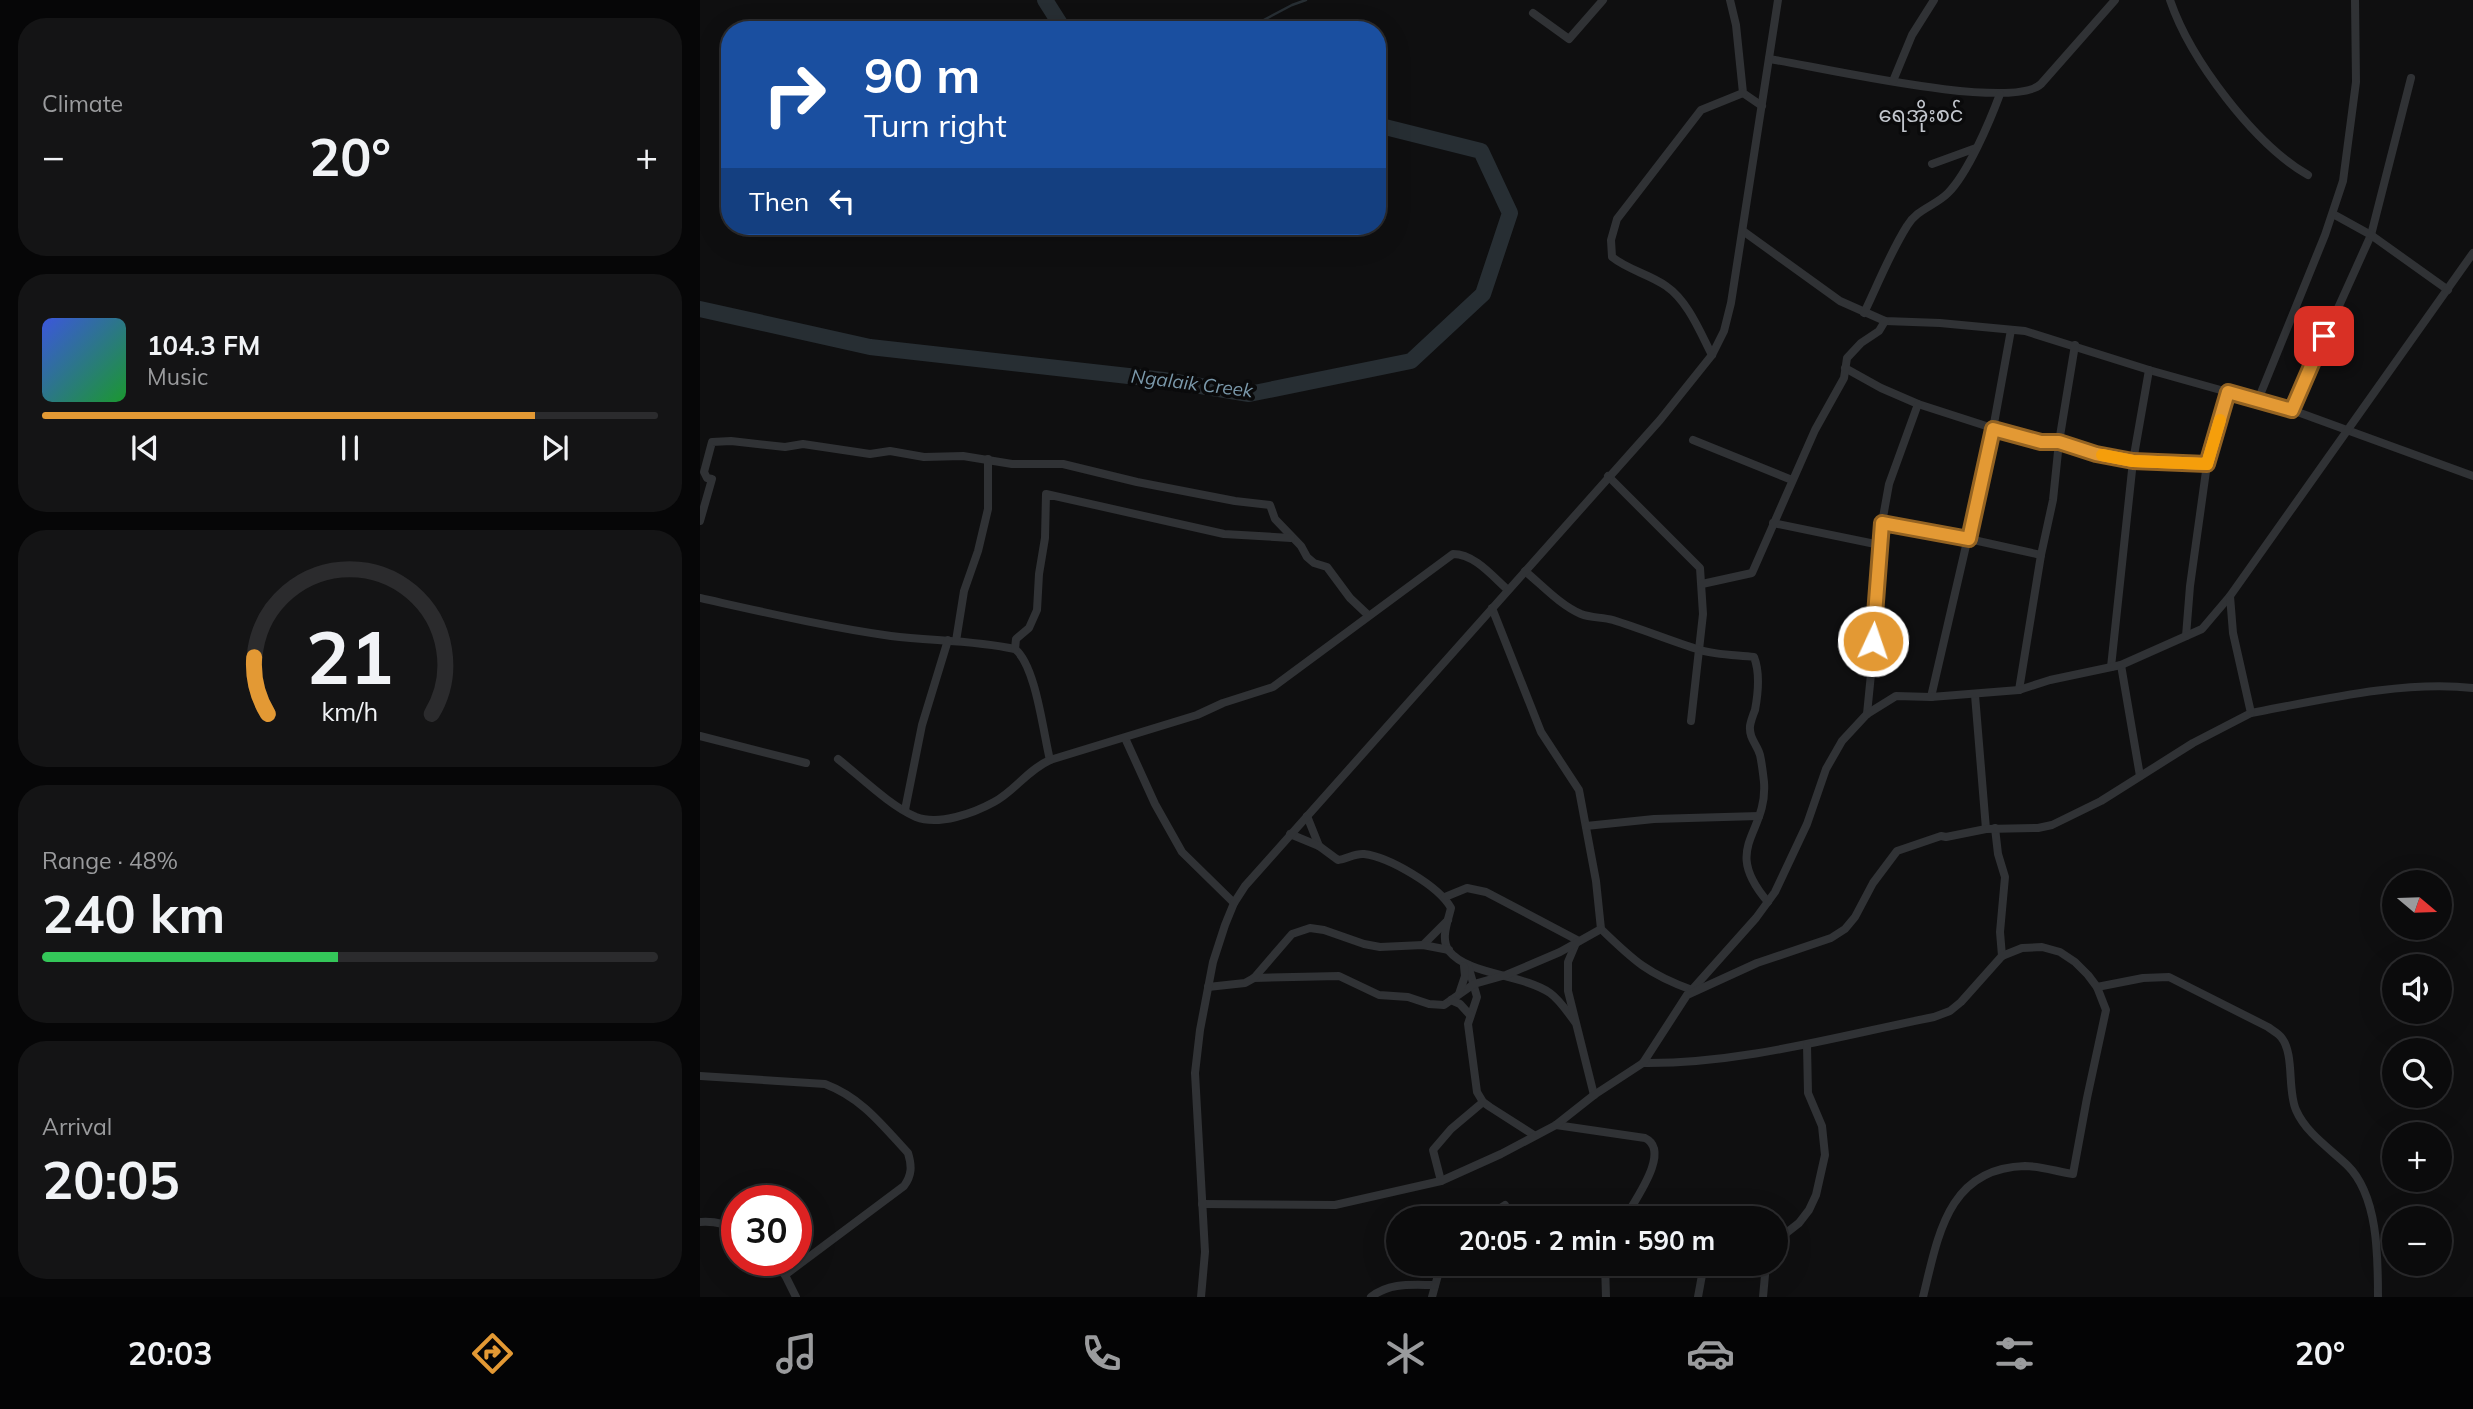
<!DOCTYPE html>
<html lang="en">
<head>
<meta charset="utf-8">
<style>
  :root { --surface:#0b0b0c; --page:#141415; --text:#f1f3f6; --muted:#9a9b9d; --line:#2b2b2d; --accent:#e39934 }
  body { margin:0; font-family:Mulish,"Noto Sans Myanmar",sans-serif; background:var(--page); color:var(--text); height:100vh; display:flex; flex-direction:column; font-size:26px; white-space:nowrap }
  * { box-sizing:border-box; margin:0 }
  p { font-size:23px; color:var(--muted) }
  .icon { flex:none; width:38px; height:38px; fill:none; stroke:currentColor; stroke-width:2; stroke-linecap:round; stroke-linejoin:round }
  .map { position:relative; flex:1; overflow:hidden }
  .details { display:flex; flex-direction:column; gap:18px; padding:18px; background:#060607; width:700px }
  .details>* { flex:none }
  .hud { position:absolute; left:21px; top:21px; width:665px; height:214px; border-radius:28px; box-shadow:0 7px 28px #0002,0 0 0 2px var(--line); background:#1a4fa0; color:#fff; overflow:hidden }
  .needle { width:46px; rotate:109deg }
  .fabs { position:absolute; left:1682px; top:870px; display:grid; gap:14px }
  .fabs a { display:grid; place-items:center; width:70px; height:70px; border-radius:50%; background:var(--surface); box-shadow:0 7px 28px #0002,0 0 0 2px var(--line); font-size:35px }
  .speed { position:absolute; left:21px; top:1185px; display:flex; gap:14px; font-size:35px; font-weight:700; text-align:center }
  .speed>* { display:grid; place-content:center; width:91px; height:91px; border-radius:50%; background:var(--surface); box-shadow:0 7px 28px #0002,0 0 0 2px var(--line); line-height:1 }
  .speed .limit { border:10px solid #d22; background:#fff; color:#111 }
  .pin { position:absolute; display:grid; place-items:center; width:60px; height:60px; color:#fff; margin:-30px; border-radius:14px; box-shadow:0 4px 10px #0006 }
  .me { position:absolute; width:77px; margin:-38px; rotate:3deg; stroke-linejoin:round; filter:drop-shadow(0 0 5px #0008) }
  .turn { display:flex; align-items:center; gap:24px; height:147px; padding:0 28px; font-size:32px }
  .turn .icon { width:91px; height:91px; stroke-width:2.5 }
  .turn b { display:block; font-size:49px; line-height:60px }
  .then { display:flex; align-items:center; height:66px; padding:0 28px; background:#0003; gap:14px; font-size:26px }
  .big { font-size:52px; font-weight:700; line-height:1.1 }
  .details .card { flex:1; display:flex; flex-direction:column; justify-content:center; gap:10px; min-width:0; padding:0 24px; border-radius:28px; background:var(--page) }
  .details .dial { align-items:center; gap:0 }
  .dial svg { height:182px; overflow:visible; fill:none; stroke:var(--line); stroke-width:7; stroke-linecap:round; text-anchor:middle }
  .dial text { fill:var(--text); stroke:none }
  .song { display:flex; align-items:center; gap:21px }
  .cover { width:84px; height:84px; border-radius:10px; background:linear-gradient(135deg,hsl(230 70% 55%),hsl(130 70% 35%)) }
  .played { height:7px; border-radius:4px; background:linear-gradient(90deg,var(--accent) 80%,var(--line) 80%) }
  .keys { display:flex; justify-content:space-around; direction:ltr }
  .heat { display:flex; justify-content:space-between; align-items:center; font-size:38px; direction:ltr }
  .charge { height:10px; border-radius:5px; background:linear-gradient(90deg,#34c759 48%,var(--line) 0) }
  .trip { position:absolute; left:686px; top:1206px; width:402px; height:70px; border-radius:35px; background:var(--surface); box-shadow:0 7px 28px #0002,0 0 0 2px var(--line); font-weight:700; line-height:70px; text-align:center }
  .tabs { display:flex; height:112px; justify-content:space-around; align-items:center; background:#040405; color:var(--muted) }
  .tabs .icon { width:49px; height:49px }
  .tabs .active { color:var(--accent) }
  .tabs b { font-size:32px; color:var(--text) }
  main { display:flex; flex:1; min-height:0 }
  .map>svg:first-child { display:block }
</style>
</head>
<body>
<main>
<section class="details">
<div class="card"><p>Climate</p>
<div class="heat"><a>−</a><b class="big">20°</b><a>+</a></div>
</div>
<div class="card">
<div class="song"><i class="cover"></i><div><b>104.3 FM</b><p>Music</p></div></div>
<div class="played"></div>
<div class="keys"><svg class="icon" aria-label="previous" viewBox="0 0 24 24"><path d="M18 5L8 12l10 7zM5 5v14"/></svg><svg class="icon" aria-label="pause" viewBox="0 0 24 24"><path d="M8 5v14M16 5v14"/></svg><svg class="icon" aria-label="next" viewBox="0 0 24 24"><path d="M6 5l10 7-10 7zM19 5v14"/></svg></div>
</div>
<div class="card dial"><svg viewBox="0 0 100 80">
<path d="M14 69A42 42 0 1 1 86 69"/>
<path d="M14 69A42 42 0 0 1 8 44" stroke="#e39934"/>
<text x="50" y="56" font-size="32" font-weight="700">21</text>
<text x="50" y="72" font-size="11">km/h</text>
</svg></div>
<div class="card"><p>Range · 48%</p><b class="big">240 km</b><div class="charge"></div></div>
<div class="card"><p>Arrival</p><b class="big">20:05</b></div>
</section>
<div class="map">
<svg width="1773" height="1297" viewBox="0 0 1773 1297">
  <rect width="100%" height="100%" fill="#0f0f10"/>
  <g fill="none" stroke-linecap="round" stroke-linejoin="round">
    <polyline stroke="#272e33" stroke-width="2.5" points="545,30 592,5 606,0"/>
    <g stroke="#272e33" stroke-width="16">
      <polyline points="345,0 364,30"/>
      <polyline points="0,309 170,347 464,380 549,394 711,361 783,294 810,213 781,151 677,125"/>
    </g>
    <g stroke="#303235" stroke-width="8">
      <polyline points="1030,0 1036,25 1043,93 1062,106"/>
      <path d="M1470 0C1490 59 1554 144 1608 175"/>
      <polyline points="833,13 869,39 903,0"/>
      <path d="M1069 59C1115 66 1311 112 1341 84L1415 0"/>
      <polyline points="1711,78 1671,235 1592,410 1773,476"/>
      <polyline points="1193,81 1212,35 1234,0"/>
      <polyline points="1232,164 1276,148"/>
      <polyline points="1633,214 1671,235 1748,290"/>
      <polyline points="1043,231 1140,301 1185,321 1240,323 1325,331 1449,370 1592,410"/>
      <path d="M1164 313C1178 284 1190 253 1207 226 1217 209 1235 206 1248 193 1268 173 1290 121 1300 94"/>
      <path d="M1012 355C1000 332 988 301 966 286 949 274 928 270 912 257L911 240 917 219 1001 110 1043 93"/>
      <polyline points="1145,368 1181,388 1218,404 1311,434 1341,442 1359,442 1396,454 1433,461 1507,464"/>
      <polyline points="1558,400 1625,235 1643,181 1656,82 1655,0"/>
      <polyline points="993,440 1092,480"/>
      <polyline points="908,476 1000,568 1003,614 991,721"/>
      <polyline points="0,521 12,479 7,478 4,472 12,442 31,441 85,447 103,444 170,454 190,451 224,457 263,456 312,464 363,464 437,482 535,501 570,505 575,519 601,546 607,557 614,563 627,567 650,598 668,615"/>
      <polyline points="1073,523 1180,545"/>
      <polyline points="1182,523 1269,539 1341,555"/>
      <path d="M825 571C842 585 860 605 881 614 891 618 902 617 913 620 942 629 971 641 1000 650 1016 655 1037 655 1054 657 1060 672 1058 694 1055 710 1053 715 1051 720 1050 726 1049 739 1057 744 1060 755 1062 764 1063 773 1064 782 1068 835 1020 846 1068 902"/>
      <polyline points="1002,584 1052,573 1115,430 1144,378 1147,358 1161,343 1179,331 1185,321"/>
      <path d="M0 598C63 612 127 627 191 636 233 641 274 640 315 649 336 666 343 732 350 760"/>
      <path d="M792 608 841 732 879 790 896 881 901 929C934 961 948 974 992 990"/>
      <polyline points="1486,636 1490,586 1507,464 1528,392"/>
      <polyline points="256,641 264,591 278,551 288,509 288,459"/>
      <polyline points="315,649 316,639 329,628 337,610 339,574 345,538 346,494 524,534 591,538"/>
      <polyline points="1421,665 1440,776"/>
      <polyline points="1411,667 1433,461 1449,370"/>
      <polyline points="1319,690 1341,555 1353,500 1359,442 1375,345"/>
      <polyline points="1275,695 1286,829"/>
      <polyline points="1231,697 1293,429 1311,330"/>
      <path d="M1551 713C1620 700 1704 680 1773 688"/>
      <polyline points="1167,714 1172,664 1182,523 1189,484 1218,404"/>
      <polyline points="0,736 106,763"/>
      <polyline points="425,738 455,804 482,852 534,903"/>
      <path d="M138 759C161 777 190 806 216 817 239 826 274 813 294 802 315 791 326 771 350 760L497 715 523 703 573 687 753 554C775 554 793 577 808 590"/>
      <polyline points="205,810 222,725 248,640"/>
      <polyline points="607,816 619,846"/>
      <polyline points="886,826 954,819 1059,816"/>
      <polyline points="1295,828 1298,854 1305,877 1300,932 1302,956"/>
      <path d="M590 834 619 846 638 860C647 859 655 853 664 854 689 857 739 886 751 908 748 921 740 939 749 951 768 975 822 974 850 993 860 1000 868 1013 875 1022"/>
      <polyline points="745,897 767,888 786,892 879,941"/>
      <polyline points="876,943 868,962 868,991 894,1095"/>
      <polyline points="723,945 748,920"/>
      <polyline points="768,965 777,997 768,1024 777,1092 783,1102 790,1107 834,1135"/>
      <polyline points="554,978 639,976 679,995 708,997 729,1004 744,1005 774,984 806,975 860,952 901,929"/>
      <polyline points="508,987 545,983 554,978 592,934 610,928 624,930 664,944 680,947 723,945 749,950"/>
      <path d="M1397 987 1443 978 1469 977 1568 1027C1572 1030 1578 1033 1581 1037 1595 1054 1587 1090 1596 1110 1606 1133 1629 1148 1647 1165 1678 1195 1678 1256 1678 1297"/>
      <polyline points="990,992 1056,918 1075,892 1107,824 1126,769 1142,741 1167,714 1196,696 1231,697 1319,690 1350,680 1421,665 1502,629 1530,596"/>
      <polyline points="759,994 765,976 764,966"/>
      <polyline points="751,1000 760,1004 770,1015"/>
      <path d="M943 1063C1042 1064 1138 1036 1234 1017L1250 1011 1261 1002 1302 956 1322 948 1342 947 1360 952 1375 962 1388 975 1397 987 1406 1010 1387 1098 1373 1174C1358 1172 1341 1166 1325 1166 1247 1168 1238 1237 1223 1297"/>
      <path d="M0 1076 125 1084C162 1098 182 1125 208 1153 212 1166 212 1175 204 1186L85 1275"/>
      <path d="M856 1125 945 1138C972 1151 934 1201 925 1218"/>
      <polyline points="741,1181 733,1150 751,1129 783,1102"/>
      <polyline points="502,1204 635,1205 741,1181 801,1154 856,1125 894,1095 943,1063 987,995 1057,963 1131,938 1145,929 1155,917 1173,883 1197,851 1241,836 1246,837 1286,829 1338,828 1352,825 1401,801 1493,743 1551,713 1533,633 1530,596 1773,253"/>
      <polyline points="785,1218 805,1205"/>
      <path d="M0 1222C14 1221 25 1223 37 1230"/>
      <polyline points="1076,1241 1099,1223 1109,1210 1116,1195 1125,1155 1122,1126 1108,1093 1107,1045"/>
      <polyline points="70,1260 85,1275 96,1297"/>
      <polyline points="905,1264 906,1297"/>
      <polyline points="501,1297 505,1252 495,1073 500,1030 513,962 525,925 534,903 545,886 960,420 1012,355 1024,331 1031,303 1078,0"/>
      <path d="M671 1297C690 1282 712 1285 735 1285"/>
      <polyline points="732,1297 741,1264"/>
      <polyline points="998,1297 1004,1264"/>
      <polyline points="1063,1297 1066,1264"/>
    </g>
  </g>
  <g fill="none" stroke-linecap="round" stroke-linejoin="round">
    <defs>
      <polyline id="route" points="1173,641 1182,523 1269,539 1293,429 1341,442 1359,442 1396,454 1433,461 1507,464 1528,392 1592,410 1624,336"/>
    </defs>
    <use href="#route" stroke="#946322" stroke-width="18"/>
    <use href="#route" stroke="#e39934" stroke-width="12"/>
    <polyline stroke="#f59e0b" stroke-width="12" points="1402,455 1433,461 1507,464 1520,420"/>
  </g>
  <g text-anchor="middle" dominant-baseline="central" stroke-width="7" stroke-linejoin="round" paint-order="stroke">
    <g font-size="19" font-style="italic" fill="#7a98aa" stroke="#0a0a0b">
      <text transform="translate(492 383) rotate(7)">Ngalaik Creek</text>
    </g>
    <g font-size="21" fill="#c2c6cd" stroke="#0a0a0b">
      <text x="1221" y="114">ရေအိုးစင်</text>
    </g>
  </g>
</svg>
<div class="fabs">
<a><svg class="needle" viewBox="-14 -14 28 28"><path d="M0-13l5 13h-10z" fill="#e53935"/><path d="M0 13l5-13h-10z" fill="#9a9b9d"/></svg></a>
<a><svg class="icon" aria-label="sound" viewBox="0 0 24 24"><path d="M4 9h4l5-4v14l-5-4H4zM17 9q2 3 0 6"/></svg></a>
<a><svg class="icon" aria-label="search" viewBox="0 0 24 24"><circle cx="10" cy="10" r="6"/><path d="M15 15l6 6"/></svg></a>
<a>+</a>
<a>−</a>
</div>
<div class="speed"><div class="limit">30</div></div>
<div class="pin" style="left:1624px;top:336px;background:#d93025"><svg class="icon" aria-label="arrive" viewBox="0 0 24 24"><path d="M6 21V4h12l-3 4 3 4H6"/></svg></div>
<svg class="me" style="left:1173px;top:641px" viewBox="-20 -20 40 40"><circle r="17" fill="#e39934" stroke="#fff" stroke-width="3"/><path d="M0-11L8 9 0 5-8 9z" fill="#fff"/></svg>
<div class="trip">20:05 · 2 min · 590 m</div>
<div class="hud">
<div class="turn"><svg class="icon" aria-label="right" viewBox="0 0 24 24"><path d="M7 20v-9h11M14 6l5 5-5 5"/></svg><div><b>90 m</b>Turn right</div></div>
<div class="then">Then<svg class="icon" aria-label="left" viewBox="0 0 24 24"><path d="M17 20v-9H6M10 6l-5 5 5 5"/></svg></div>
</div>
</div>
</main>
<nav class="tabs">
<b>20:03</b>
<svg class="icon active" aria-label="directions" viewBox="0 0 24 24"><path d="M12 3l9 9-9 9-9-9zM9 14v-3h6M13 9l2 2-2 2"/></svg>
<svg class="icon" aria-label="music" viewBox="0 0 24 24"><path d="M9 18V5l10-2v13"/><circle cx="6" cy="18" r="3"/><circle cx="16" cy="16" r="3"/></svg>
<svg class="icon" aria-label="phone" viewBox="0 0 24 24"><path d="M5 4h4l2 5-3 2q2 4 5 5l2-3 5 2v4C11 20 4 13 5 4z"/></svg>
<svg class="icon" aria-label="climate" viewBox="0 0 24 24"><path d="M12 3v18M4 7l16 10M4 17L20 7"/></svg>
<svg class="icon" aria-label="car" viewBox="0 0 24 24"><path d="M5 17H2v-5l4-1 3-4h7l3 4 3 1v5h-3M9 17h6M6 11h13"/><circle cx="7" cy="17" r="2"/><circle cx="17" cy="17" r="2"/></svg>
<svg class="icon" aria-label="filters" viewBox="0 0 24 24"><path d="M4 7h16M4 17h16"/><circle cx="9" cy="7" r="2"/><circle cx="15" cy="17" r="2"/></svg>
<b>20°</b>
</nav>
</body>
</html>
